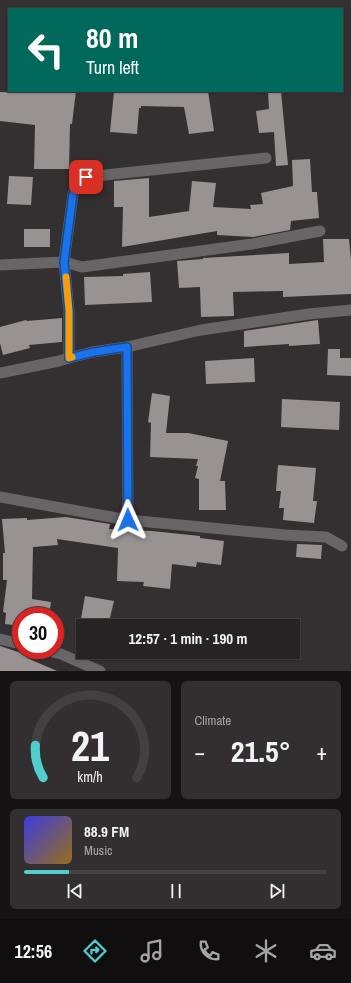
<!DOCTYPE html>
<html lang="en">
<head>
<meta charset="utf-8">
<style>
  :root { --surface:#272324; --page:#332f31; --text:#f1f3f6; --muted:#a4a4a6; --line:#434041; --accent:#52cdcd }
  body { margin:0; font-family:"Archivo Narrow",sans-serif; background:var(--page); color:var(--text); height:100vh; display:flex; flex-direction:column; font-size:15px; white-space:nowrap }
  * { box-sizing:border-box; margin:0 }
  p { font-size:13px; color:var(--muted) }
  .icon { flex:none; width:22px; height:22px; fill:none; stroke:currentColor; stroke-width:2; stroke-linecap:round; stroke-linejoin:round }
  .map { position:relative; height:671px; overflow:hidden }
  .drawer { display:flex; flex-direction:column; gap:10px; padding:10px; background:#151314; flex:1 }
  .drawer>* { flex:none }
  .banner { position:absolute; left:8px; top:8px; width:335px; height:84px; border-radius:0px; box-shadow:0 1px 3px #0004,0 0 0 1px var(--line); background:#00695c; color:#fff; overflow:hidden }
  .speed { position:absolute; left:12px; top:607px; display:flex; gap:8px; font-size:20px; font-weight:700; text-align:center }
  .speed>* { display:grid; place-content:center; width:52px; height:52px; border-radius:50%; background:var(--surface); box-shadow:0 1px 3px #0004,0 0 0 1px var(--line); line-height:1 }
  .speed .limit { border:6px solid #d22; background:#fff; color:#111 }
  .pin { position:absolute; display:grid; place-items:center; width:34px; height:34px; color:#fff; margin:-17px; border-radius:8px; box-shadow:0 2px 6px #0006 }
  .me { position:absolute; width:44px; margin:-22px; rotate:359deg; stroke-linejoin:round; filter:drop-shadow(0 0 3px #0008) }
  .turn { display:flex; align-items:center; gap:14px; height:84px; padding:0 12px; font-size:18px }
  .turn .icon { width:52px; height:52px; stroke-width:2.5 }
  .turn b { display:block; font-size:28px; line-height:34px }
  .big { font-size:30px; font-weight:700; line-height:1.1 }
  .drawer .card { flex:1; display:flex; flex-direction:column; justify-content:center; gap:6px; min-width:0; padding:0 14px; border-radius:6px; background:var(--page) }
  .drawer .dial { align-items:center; gap:0 }
  .dial svg { height:104px; overflow:visible; fill:none; stroke:var(--line); stroke-width:7; stroke-linecap:round; text-anchor:middle }
  .dial text { fill:var(--text); stroke:none }
  .song { display:flex; align-items:center; gap:12px }
  .cover { width:48px; height:48px; border-radius:6px; background:linear-gradient(135deg,hsl(240 70% 55%),hsl(40 70% 35%)) }
  .played { height:4px; border-radius:2px; background:linear-gradient(90deg,var(--accent) 15%,var(--line) 15%) }
  .keys { display:flex; justify-content:space-around; direction:ltr }
  .heat { display:flex; justify-content:space-between; align-items:center; font-size:22px; direction:ltr }
  .drawer .tiles { flex:1; display:grid; gap:10px; grid-template-columns:1fr 1fr }
  .card:last-child { grid-column:span 2 }
  .trip { position:absolute; left:76px; top:619px; width:224px; height:40px; border-radius:0px; background:var(--surface); box-shadow:0 1px 3px #0004,0 0 0 1px var(--line); font-weight:700; line-height:40px; text-align:center }
  .menu { display:flex; height:64px; justify-content:space-around; align-items:center; background:#100e0e; color:var(--muted) }
  .menu .icon { width:28px; height:28px }
  .menu .on { color:var(--accent) }
  .menu b { font-size:18px; color:var(--text) }
  .map>svg:first-child { display:block }
</style>
</head>
<body>
<div class="map">
<svg width="351" height="671" viewBox="0 0 351 671">
  <rect width="100%" height="100%" fill="#342f30"/>
  <g fill="#989293">
    <polygon points="20,91 76,91 72,124 70,124 69,169 34,169 35,125 0,121 0,92 19,93"/>
    <polygon points="114,91 208,91 214,131 189,134 184,107 141,106 141,108 139,108 137,134 110,132"/>
    <polygon points="268,91 281,91 288,165 276,166 274,132 259,133 256,111 269,109"/>
    <polygon points="310,159 312,192 317,192 319,218 291,221 290,230 253,237 217,235 217,231 122,247 123,207 114,207 114,181 149,178 149,217 189,211 192,181 216,183 213,207 251,209 250,205 263,204 261,193 293,186 292,160"/>
    <polygon points="9,176 33,177 31,205 7,204"/>
    <rect x="24" y="229" width="26" height="18"/>
    <polygon points="323,239 349,239 351,260 351,294 283,297 283,291 233,292 234,316 201,317 200,287 179,288 177,261 203,259 203,258 289,253 289,264 324,262"/>
    <polygon points="150,272 152,302 85,305 84,277 123,276 123,274"/>
    <polygon points="62,318 62,342 29,345 30,348 3,355 0,343 0,327 26,320 27,321"/>
    <polygon points="318,320 320,344 289,346 289,344 244,347 244,331"/>
    <polygon points="328,349 340,349 340,358 351,358 351,376 327,375"/>
    <polygon points="254,358 255,382 206,384 205,361"/>
    <polygon points="152,393 170,396 166,433 188,433 228,441 220,481 225,481 226,510 199,510 199,479 195,478 198,466 196,466 198,459 150,457 151,423 148,422"/>
    <polygon points="282,399 340,402 339,430 281,427"/>
    <polygon points="278,465 316,468 313,501 317,501 314,523 283,520 284,508 279,508 281,491 276,491"/>
    <polygon points="66,517 110,524 109,529 152,531 200,536 200,538 224,541 221,565 197,562 196,567 172,564 170,589 143,586 144,582 117,581 118,548 57,539 58,545 33,547 32,599 51,602 49,616 21,616 21,626 5,624 6,613 3,612 7,580 3,580 3,553 5,553 2,519 27,518 27,520"/>
    <polygon points="297,544 322,545 321,559 296,557"/>
    <polygon points="85,596 114,601 108,626 92,626 93,621 81,619"/>
    <polygon points="0,646 27,655 27,658 57,671 0,671"/>
  </g>
  <g fill="none" stroke-linecap="round" stroke-linejoin="round">
    <g stroke="#676565" stroke-width="11">
      <polyline points="0,265 64,262 82,267 252,244 320,231"/>
      <polyline points="127,347 128,520"/>
      <polyline points="69,358 93,352 127,347 201,330 309,314 351,310"/>
      <polyline points="0,373 59,361 69,358 69,311 64,262 73,194 78,185 86,177 266,158"/>
      <polyline points="0,497 128,520 286,535 326,537 342,546"/>
      <polyline points="0,639 21,644"/>
      <polyline points="45,650 61,654 100,671"/>
    </g>
  </g>
  <g fill="none" stroke-linecap="round" stroke-linejoin="round">
    <defs>
      <polyline id="route" points="86,177 78,185 73,194 64,262 69,311 69,358 94,352 127,347 128,520"/>
    </defs>
    <use href="#route" stroke="#114b97" stroke-width="10"/>
    <use href="#route" stroke="#1a73e8" stroke-width="7"/>
    <polyline stroke="#f59e0b" stroke-width="7" points="66,277 69,311 69,358 72,357"/>
  </g>
</svg>
<div class="speed"><div class="limit">30</div></div>
<div class="pin" style="left:86px;top:177px;background:#d93025"><svg class="icon" aria-label="arrive" viewBox="0 0 24 24"><path d="M6 21V4h12l-3 4 3 4H6"/></svg></div>
<svg class="me" style="left:128px;top:520px" viewBox="-20 -20 40 40"><path d="M0-17L14 15 0 8-14 15z" fill="#1a73e8" stroke="#fff" stroke-width="4"/></svg>
<div class="trip">12:57 · 1 min · 190 m</div>
<div class="banner">
<div class="turn"><svg class="icon" aria-label="left" viewBox="0 0 24 24"><path d="M17 20v-9H6M10 6l-5 5 5 5"/></svg><div><b>80 m</b>Turn left</div></div>
</div>
</div>
<section class="drawer">
<div class="tiles">
<div class="card dial"><svg viewBox="0 0 100 80">
<path d="M14 69A42 42 0 1 1 86 69"/>
<path d="M14 69A42 42 0 0 1 8 44" stroke="#52cdcd"/>
<text x="50" y="56" font-size="32" font-weight="700">21</text>
<text x="50" y="72" font-size="11">km/h</text>
</svg></div>
<div class="card"><p>Climate</p>
<div class="heat"><a>−</a><b class="big">21.5°</b><a>+</a></div>
</div>
<div class="card">
<div class="song"><i class="cover"></i><div><b>88.9 FM</b><p>Music</p></div></div>
<div class="played"></div>
<div class="keys"><svg class="icon" aria-label="previous" viewBox="0 0 24 24"><path d="M18 5L8 12l10 7zM5 5v14"/></svg><svg class="icon" aria-label="pause" viewBox="0 0 24 24"><path d="M8 5v14M16 5v14"/></svg><svg class="icon" aria-label="next" viewBox="0 0 24 24"><path d="M6 5l10 7-10 7zM19 5v14"/></svg></div>
</div>
</div>
</section>
<nav class="menu">
<b>12:56</b>
<svg class="icon on" aria-label="directions" viewBox="0 0 24 24"><path d="M12 3l9 9-9 9-9-9zM9 14v-3h6M13 9l2 2-2 2"/></svg>
<svg class="icon" aria-label="music" viewBox="0 0 24 24"><path d="M9 18V5l10-2v13"/><circle cx="6" cy="18" r="3"/><circle cx="16" cy="16" r="3"/></svg>
<svg class="icon" aria-label="phone" viewBox="0 0 24 24"><path d="M5 4h4l2 5-3 2q2 4 5 5l2-3 5 2v4C11 20 4 13 5 4z"/></svg>
<svg class="icon" aria-label="climate" viewBox="0 0 24 24"><path d="M12 3v18M4 7l16 10M4 17L20 7"/></svg>
<svg class="icon" aria-label="car" viewBox="0 0 24 24"><path d="M5 17H2v-5l4-1 3-4h7l3 4 3 1v5h-3M9 17h6M6 11h13"/><circle cx="7" cy="17" r="2"/><circle cx="17" cy="17" r="2"/></svg>
</nav>
</body>
</html>
